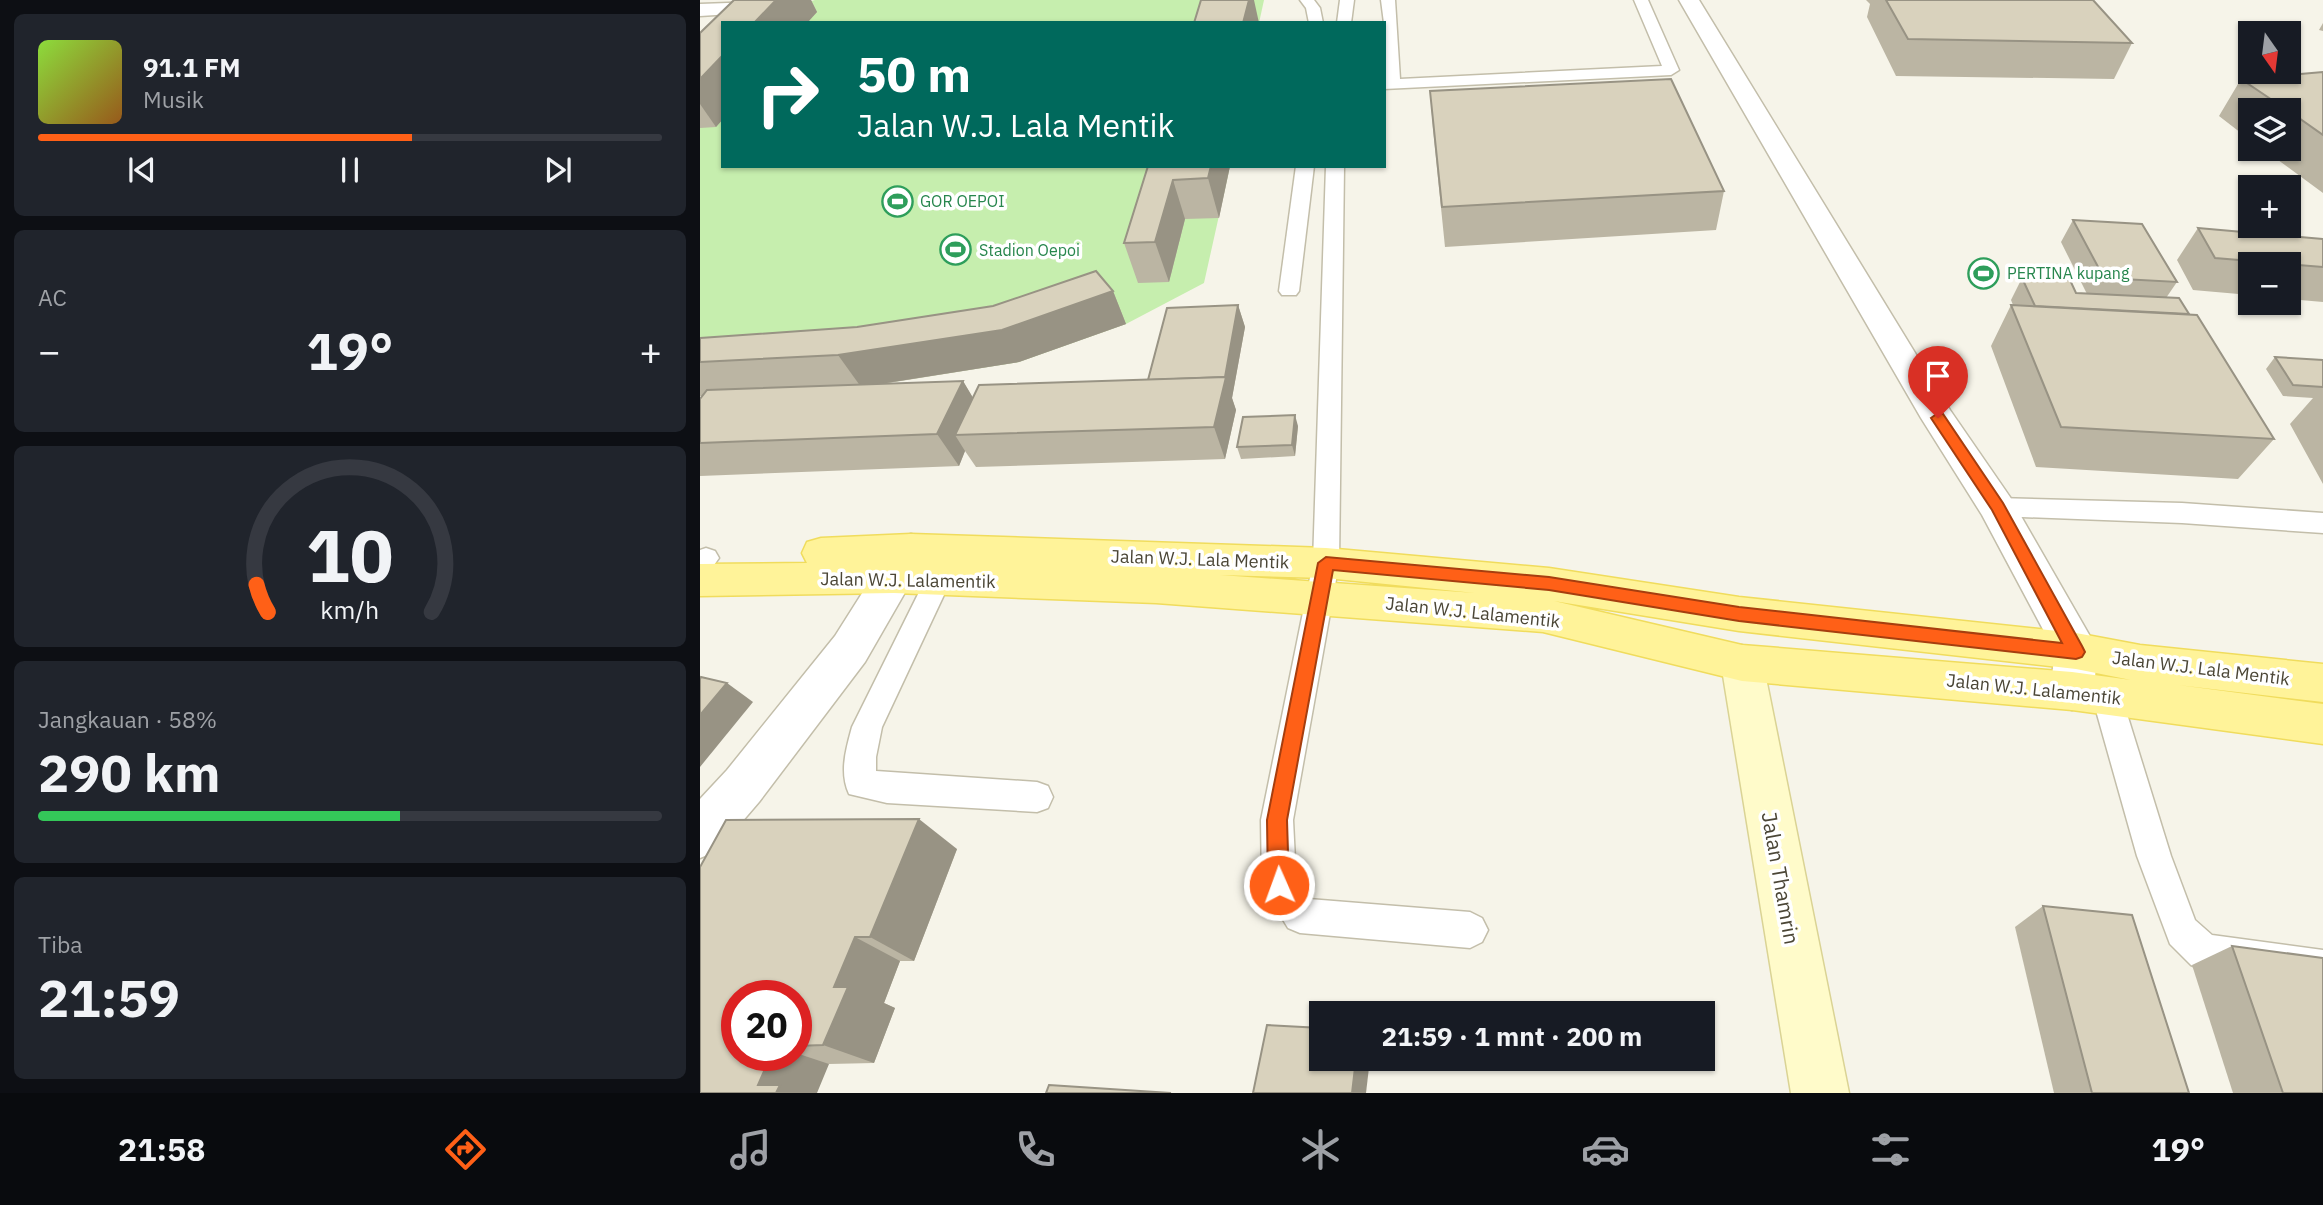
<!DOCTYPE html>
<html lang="id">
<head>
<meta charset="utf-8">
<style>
  :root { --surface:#171b24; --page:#20242c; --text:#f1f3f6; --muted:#9ea1a6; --line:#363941; --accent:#ff6017 }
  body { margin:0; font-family:"IBM Plex Sans",sans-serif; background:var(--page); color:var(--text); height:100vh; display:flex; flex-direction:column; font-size:26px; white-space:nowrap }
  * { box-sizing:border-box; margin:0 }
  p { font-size:23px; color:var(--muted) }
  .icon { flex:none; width:38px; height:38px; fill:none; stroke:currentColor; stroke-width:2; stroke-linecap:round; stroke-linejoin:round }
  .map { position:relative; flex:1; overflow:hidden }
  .sheet { display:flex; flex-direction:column; gap:14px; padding:14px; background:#0d0f14; width:700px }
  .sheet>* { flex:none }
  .hud { position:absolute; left:21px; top:21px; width:665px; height:147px; border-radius:0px; box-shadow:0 2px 5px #0004; background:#00695c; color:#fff; overflow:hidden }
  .needle { width:46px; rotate:166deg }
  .fabs { position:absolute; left:1538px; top:21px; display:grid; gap:14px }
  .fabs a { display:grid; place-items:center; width:63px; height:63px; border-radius:0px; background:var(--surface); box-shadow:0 2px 5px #0004; font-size:35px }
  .speed { position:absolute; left:21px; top:980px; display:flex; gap:14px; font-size:35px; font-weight:700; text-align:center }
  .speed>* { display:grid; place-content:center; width:91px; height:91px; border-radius:50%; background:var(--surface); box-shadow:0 2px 5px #0004; line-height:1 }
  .speed .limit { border:10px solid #d22; background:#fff; color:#111 }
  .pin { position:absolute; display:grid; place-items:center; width:60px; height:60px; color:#fff; margin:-72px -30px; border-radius:50% 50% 50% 0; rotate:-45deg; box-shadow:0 0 7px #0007 }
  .pin .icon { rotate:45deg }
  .me { position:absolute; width:77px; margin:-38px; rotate:358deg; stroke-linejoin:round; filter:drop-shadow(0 0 5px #0008) }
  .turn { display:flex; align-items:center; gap:24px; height:147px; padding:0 21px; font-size:32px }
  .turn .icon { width:91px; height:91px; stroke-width:2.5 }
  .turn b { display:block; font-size:49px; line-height:60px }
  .big { font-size:52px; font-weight:800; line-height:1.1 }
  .sheet .tile { flex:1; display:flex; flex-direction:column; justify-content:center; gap:10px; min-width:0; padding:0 24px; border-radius:10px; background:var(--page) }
  .sheet .dial { align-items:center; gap:0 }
  .dial svg { height:182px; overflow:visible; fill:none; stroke:var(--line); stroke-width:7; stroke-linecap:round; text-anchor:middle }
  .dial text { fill:var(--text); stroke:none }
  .song { display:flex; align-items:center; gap:21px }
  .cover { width:84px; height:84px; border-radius:10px; background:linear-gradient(135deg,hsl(90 70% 55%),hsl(30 70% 35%)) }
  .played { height:7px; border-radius:4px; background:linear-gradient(90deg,var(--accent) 60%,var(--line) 60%) }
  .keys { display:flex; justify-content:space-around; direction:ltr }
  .heat { display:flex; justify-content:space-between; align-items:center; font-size:38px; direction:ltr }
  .charge { height:10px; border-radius:5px; background:linear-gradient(90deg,#34c759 58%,var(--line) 0) }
  .trip { position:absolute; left:609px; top:1001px; width:406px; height:70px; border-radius:0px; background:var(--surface); box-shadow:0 2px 5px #0004; font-weight:800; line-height:70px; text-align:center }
  .dock { display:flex; height:112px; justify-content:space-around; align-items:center; background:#090b0e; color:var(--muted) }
  .dock .icon { width:49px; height:49px }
  .dock .on { color:var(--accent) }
  .dock b { font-size:32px; color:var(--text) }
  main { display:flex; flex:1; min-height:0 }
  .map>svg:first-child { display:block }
</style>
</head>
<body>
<main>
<section class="sheet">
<div class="tile">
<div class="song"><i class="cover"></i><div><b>91.1 FM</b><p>Musik</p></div></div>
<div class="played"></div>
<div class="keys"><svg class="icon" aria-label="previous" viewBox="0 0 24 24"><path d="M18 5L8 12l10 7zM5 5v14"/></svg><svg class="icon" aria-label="pause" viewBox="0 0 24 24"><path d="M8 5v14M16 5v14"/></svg><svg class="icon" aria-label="next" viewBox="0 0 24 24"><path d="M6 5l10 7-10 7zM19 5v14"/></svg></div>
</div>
<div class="tile"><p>AC</p>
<div class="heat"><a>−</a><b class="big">19°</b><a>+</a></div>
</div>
<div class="tile dial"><svg viewBox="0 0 100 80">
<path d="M14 69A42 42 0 1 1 86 69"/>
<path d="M14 69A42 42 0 0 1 9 57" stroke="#ff6017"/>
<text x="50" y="56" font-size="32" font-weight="700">10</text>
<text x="50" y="72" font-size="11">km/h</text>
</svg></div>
<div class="tile"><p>Jangkauan · 58%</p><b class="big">290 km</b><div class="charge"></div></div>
<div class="tile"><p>Tiba</p><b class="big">21:59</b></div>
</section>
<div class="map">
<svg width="1623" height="1093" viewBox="0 0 1623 1093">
  <rect width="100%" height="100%" fill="#f6f4e9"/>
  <g fill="#c6eeae">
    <polygon points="115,0 564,0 559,23 67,23 79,10"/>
    <polygon points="23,70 23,166 530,166 504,283 426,324 319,362 161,387 0,396 0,94"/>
  </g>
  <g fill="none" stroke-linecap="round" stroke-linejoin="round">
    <defs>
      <g id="service">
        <polygon points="600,0 614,0 620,8 623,23 609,23 606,8"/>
        <polygon points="640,0 654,0 651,23 637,23"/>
        <polygon points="681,0 695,0 700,79 962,66 934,0 948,0 979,70 971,75 684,89 684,23"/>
        <polygon points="596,166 614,166 599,291 596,295 582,295 579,291"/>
        <polygon points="626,166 644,166 639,563 593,820 596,880 609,899 770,912 782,918 788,930 782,942 770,948 600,933 588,928 562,885 561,820 613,563"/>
        <polygon points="1297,498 1482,503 1623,513 1623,533 1482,523 1297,516 1288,514 1284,507 1288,500"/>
        <polygon points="6,548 15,551 19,558 9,572 0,576 0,550"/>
        <path d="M245 554 254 558 258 565 182 727 176 757V771L337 782 348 786 353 797 348 808 337 812 187 803 149 794C139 772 146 749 152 727L236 558Z"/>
        <polygon points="1410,683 1421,687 1427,714 1471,856 1495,920 1512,935 1623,950 1623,986 1504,970 1491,965 1470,944 1437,856 1397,714 1395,696 1399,687"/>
      </g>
      <g id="minor">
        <polygon points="56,2 63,4 66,8 63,12 0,16 0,4"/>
        <polygon points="211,534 225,538 230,549 165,662 59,802 17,851 0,858 0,799 27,770 135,636 197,538"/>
      </g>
      <polygon id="tertiary" points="979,0 999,0 1250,410 1310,497 1391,638 1397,651 1394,691 1387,704 1372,710 1357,704 1350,691 1355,652 1282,515 1221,418"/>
      <polygon id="secondary" points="1042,645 1057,650 1063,663 1149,1093 1091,1093 1021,663 1027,650"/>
      <path id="primary" d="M211 534 626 548 849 568 1039 597 1376 633 1440 645 1623 664V702L1478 685 1623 704V744L1372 710 1042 681 843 632 456 603 194 593 0 596V564L107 563 102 553 107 542 121 538ZM520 575 626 578 775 593ZM854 601 1039 631 1376 669 1431 680 1372 672 1042 645Z"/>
    </defs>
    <use href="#service" stroke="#c3beaa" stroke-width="3"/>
    <use href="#minor" stroke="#c3beaa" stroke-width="3"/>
    <use href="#tertiary" stroke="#c3beaa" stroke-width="3"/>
    <use href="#secondary" stroke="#dad394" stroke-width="3"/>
    <use href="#primary" stroke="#f0dc5d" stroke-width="3"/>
    <use href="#service" fill="#fff" fill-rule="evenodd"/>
    <use href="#minor" fill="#fff" fill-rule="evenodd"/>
    <use href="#tertiary" fill="#fff" fill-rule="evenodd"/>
    <use href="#secondary" fill="#fffbca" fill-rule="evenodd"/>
    <use href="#primary" fill="#fff399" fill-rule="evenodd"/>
  </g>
  <g fill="#bbb5a3" fill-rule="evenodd">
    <polygon points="34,0 111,0 117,12 107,23 23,23 23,119 16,127 0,128 0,33"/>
    <polygon points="1166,0 1393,0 1432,43 1414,79 1196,76 1167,17 1170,4"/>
    <polygon points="1623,23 1623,31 1619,30"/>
    <polygon points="1623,72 1623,193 1563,149 1589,149 1589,110 1550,110 1550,140 1519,116 1541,79"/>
    <polygon points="730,91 1024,191 1016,230 745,247 733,129"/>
    <polygon points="448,166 530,166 519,218 485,219 469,282 438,283 424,243"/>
    <polygon points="1373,220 1477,282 1466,298 1489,314 1574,439 1538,479 1336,467 1291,346 1311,305 1313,305 1311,300 1322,278 1376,293 1387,294 1361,242"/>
    <polygon points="1498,228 1623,239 1623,302 1589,299 1589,264 1550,264 1550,295 1493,290 1477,260"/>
    <polygon points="413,291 426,324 319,362 182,384 263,381 273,398 448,380 538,305 545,327 532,398 536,410 525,459 276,467 265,451 259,466 0,476 0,399 2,396 0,396 0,338 157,327"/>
    <polygon points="1575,357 1623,360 1623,484 1590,424 1613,398 1583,396 1566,369"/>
    <polygon points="598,426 595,456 541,459 537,447"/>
    <path d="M257 849 214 961H200L184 1003 195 1008 174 1063 129 1064 0 1093V867ZM96 996V1055H37Z"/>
    <polygon points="1343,906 1489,1093 1354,1093 1315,927"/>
    <polygon points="1532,946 1623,1093 1533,1093 1492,965"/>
  </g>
  <g fill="#989384">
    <polygon points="76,0 111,0 117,12 107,23 54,23"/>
    <polygon points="549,0 554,0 559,23 543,23"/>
    <polygon points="23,55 23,119 16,127 0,104 0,79"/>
    <polygon points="511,166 530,166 519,218 508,178"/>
    <polygon points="473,180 485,219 469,282 455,242"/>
    <polygon points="413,291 426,324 319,362 161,387 138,355"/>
    <polygon points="538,305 545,327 532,398 536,410 525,459 514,427 525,379"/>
    <polygon points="263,381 282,413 255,435 265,451 259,466 237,434"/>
    <polygon points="595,415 598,426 595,456 592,445"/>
    <polygon points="27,683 53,702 0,767 0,715"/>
    <polygon points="219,819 257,849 214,961 170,937"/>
    <polygon points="155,937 200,961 184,1003 195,1008 174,1063 123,1045 134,987"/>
    <polygon points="96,1053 129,1064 117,1093 76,1093 58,1085 71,1055 96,1055"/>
    <polygon points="656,1059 670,1059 666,1093 652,1093"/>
  </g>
  <g fill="#d9d2bd" stroke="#989384" stroke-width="2">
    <polygon points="34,0 76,0 54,23 23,23 23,55 0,79 0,33"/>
    <polygon points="501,0 549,0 543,23 494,23"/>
    <polygon points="1186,0 1393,0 1432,43 1208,39"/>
    <polygon points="1623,72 1623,135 1589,111 1589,110 1587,110 1541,79"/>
    <polygon points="971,79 1024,191 742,207 730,91"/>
    <polygon points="448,166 511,166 508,178 473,180 455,242 424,243"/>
    <polygon points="1373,220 1442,224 1477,282 1404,278"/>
    <polygon points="1498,228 1623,239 1623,267 1515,258"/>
    <polygon points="396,271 413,291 302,330 138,355 0,362 0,338 157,327 293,306"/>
    <polygon points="1322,278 1370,280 1376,293 1479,298 1489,314 1335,306"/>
    <polygon points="538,305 525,377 448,380 467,308"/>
    <polygon points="1311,305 1497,315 1574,439 1361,427"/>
    <polygon points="1575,357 1623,360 1623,387 1593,385"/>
    <polygon points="526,377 514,427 255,435 279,385"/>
    <polygon points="263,381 237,434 0,443 0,399 7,390"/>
    <polygon points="595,415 592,445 537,447 543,417"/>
    <polygon points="1,677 27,683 0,715 0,679"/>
    <polygon points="219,819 170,937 155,937 134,987 148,987 123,1045 96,1046 96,996 37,996 37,1055 71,1055 58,1085 80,1085 76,1093 0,1093 0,867 26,820"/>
    <polygon points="1343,906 1432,915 1489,1093 1392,1093"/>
    <polygon points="1532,946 1623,958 1623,1093 1583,1093"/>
    <polygon points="567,1025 621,1028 621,1059 656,1059 652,1093 553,1093"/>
    <polygon points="349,1085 471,1093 346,1093"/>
  </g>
  <polygon fill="#ff6017" stroke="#a63e0f" stroke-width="2" points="1238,413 1243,414 1303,503 1382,646 1385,652 1382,657 1376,659 1039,621 849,590 633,570 587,820 589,885 586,893 579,896 571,893 568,885 567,820 618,563 626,557 849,577 1039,607 1362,643 1292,510 1231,418"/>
  <defs>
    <symbol id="stadium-ring" viewBox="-11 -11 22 22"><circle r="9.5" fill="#fff" stroke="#2e9e5b" stroke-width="1.5"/><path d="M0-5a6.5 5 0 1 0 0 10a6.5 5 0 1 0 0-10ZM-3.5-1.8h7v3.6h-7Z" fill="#2e9e5b"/></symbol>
  </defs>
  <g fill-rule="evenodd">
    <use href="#stadium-ring" x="180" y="184" width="35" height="35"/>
    <use href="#stadium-ring" x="238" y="232" width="35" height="35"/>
    <use href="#stadium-ring" x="1266" y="256" width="35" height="35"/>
  </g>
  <g text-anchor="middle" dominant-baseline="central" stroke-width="7" stroke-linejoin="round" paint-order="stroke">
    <g font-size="16" fill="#27864d" stroke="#fff" text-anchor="start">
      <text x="220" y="201">GOR OEPOI</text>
      <text x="279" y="250">Stadion Oepoi</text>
      <text x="1307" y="273">PERTINA kupang</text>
    </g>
    <g font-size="18" fill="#4b4636" stroke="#fff">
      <text transform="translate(500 559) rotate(2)">Jalan W.J. Lala Mentik</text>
      <text transform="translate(208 580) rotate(1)">Jalan W.J. Lalamentik</text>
      <text transform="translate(773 612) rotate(6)">Jalan W.J. Lalamentik</text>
      <text transform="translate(1501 668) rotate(7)">Jalan W.J. Lala Mentik</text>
      <text transform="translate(1334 689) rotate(6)">Jalan W.J. Lalamentik</text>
    </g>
    <g font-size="21" fill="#4b4636" stroke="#fff">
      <text transform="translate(1081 878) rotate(80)">Jalan Thamrin</text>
    </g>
  </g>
</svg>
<div class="fabs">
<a><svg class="needle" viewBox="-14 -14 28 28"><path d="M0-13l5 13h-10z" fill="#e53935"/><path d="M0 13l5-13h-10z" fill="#9ea1a6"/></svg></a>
<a><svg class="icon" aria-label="layers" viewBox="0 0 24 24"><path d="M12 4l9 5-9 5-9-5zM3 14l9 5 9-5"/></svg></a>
<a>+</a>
<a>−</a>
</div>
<div class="speed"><div class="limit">20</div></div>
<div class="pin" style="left:1238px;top:418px;background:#d93025"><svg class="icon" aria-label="arrive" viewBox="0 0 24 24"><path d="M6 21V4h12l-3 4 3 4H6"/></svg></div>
<svg class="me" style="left:579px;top:885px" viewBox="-20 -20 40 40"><circle r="17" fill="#ff6017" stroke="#fff" stroke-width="3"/><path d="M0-11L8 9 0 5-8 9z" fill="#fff"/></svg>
<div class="trip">21:59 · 1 mnt · 200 m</div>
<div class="hud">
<div class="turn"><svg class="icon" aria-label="right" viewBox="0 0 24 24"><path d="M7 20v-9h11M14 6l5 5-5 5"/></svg><div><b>50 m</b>Jalan W.J. Lala Mentik</div></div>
</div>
</div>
</main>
<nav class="dock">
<b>21:58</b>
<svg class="icon on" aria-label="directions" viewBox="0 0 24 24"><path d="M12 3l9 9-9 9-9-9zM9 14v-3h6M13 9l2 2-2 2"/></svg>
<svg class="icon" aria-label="music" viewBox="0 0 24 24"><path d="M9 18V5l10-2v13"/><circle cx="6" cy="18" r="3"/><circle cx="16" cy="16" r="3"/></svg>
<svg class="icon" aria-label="phone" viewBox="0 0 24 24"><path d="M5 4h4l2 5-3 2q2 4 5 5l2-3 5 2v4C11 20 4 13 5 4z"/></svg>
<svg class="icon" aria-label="climate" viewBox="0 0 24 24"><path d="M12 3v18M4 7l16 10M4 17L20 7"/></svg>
<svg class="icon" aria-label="car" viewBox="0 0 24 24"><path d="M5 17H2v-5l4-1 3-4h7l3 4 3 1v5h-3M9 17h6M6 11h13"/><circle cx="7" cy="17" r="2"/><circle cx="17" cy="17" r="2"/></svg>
<svg class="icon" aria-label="filters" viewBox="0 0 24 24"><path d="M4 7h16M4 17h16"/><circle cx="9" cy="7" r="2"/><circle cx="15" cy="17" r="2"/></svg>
<b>19°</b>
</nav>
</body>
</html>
